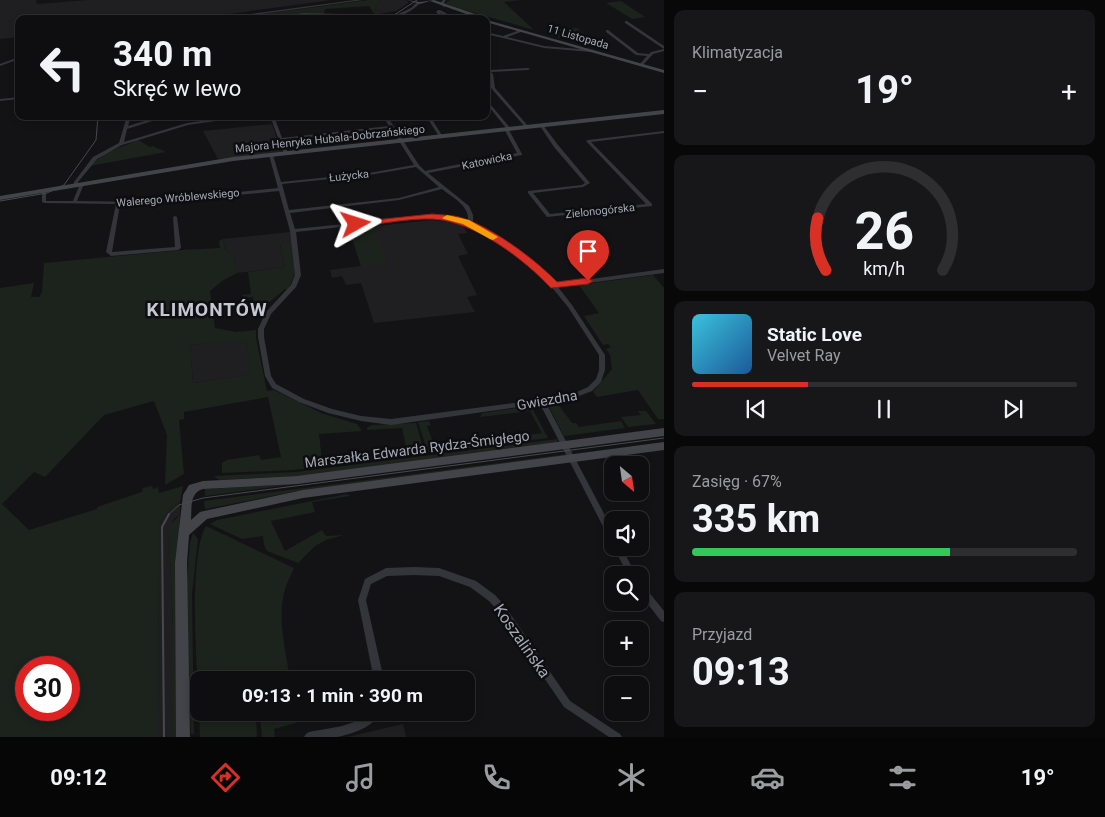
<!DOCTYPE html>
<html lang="pl">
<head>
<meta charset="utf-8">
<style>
  :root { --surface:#0e0e10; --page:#171719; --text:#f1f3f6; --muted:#9b9c9f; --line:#2e2e30; --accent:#d93025 }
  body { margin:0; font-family:Roboto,sans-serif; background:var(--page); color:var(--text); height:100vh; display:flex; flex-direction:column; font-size:19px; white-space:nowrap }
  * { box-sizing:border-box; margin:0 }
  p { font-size:16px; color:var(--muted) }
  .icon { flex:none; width:28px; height:28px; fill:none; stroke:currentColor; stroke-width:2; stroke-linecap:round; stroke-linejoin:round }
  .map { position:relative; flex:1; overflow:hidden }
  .panel { display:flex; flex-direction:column; gap:10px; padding:10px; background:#080809; width:441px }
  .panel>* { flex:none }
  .guide { position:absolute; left:15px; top:15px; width:475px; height:105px; border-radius:10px; box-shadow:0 2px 8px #0003,0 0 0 1px var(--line); background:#0e0e10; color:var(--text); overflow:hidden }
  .needle { width:32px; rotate:151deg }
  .controls { position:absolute; left:604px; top:456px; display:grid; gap:10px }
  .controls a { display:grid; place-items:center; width:45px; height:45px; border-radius:10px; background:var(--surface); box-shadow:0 2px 8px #0003,0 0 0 1px var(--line); font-size:25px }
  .speed { position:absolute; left:15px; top:656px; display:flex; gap:10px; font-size:25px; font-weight:700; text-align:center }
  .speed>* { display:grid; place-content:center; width:65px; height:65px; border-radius:50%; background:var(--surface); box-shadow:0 2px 8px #0003,0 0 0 1px var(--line); line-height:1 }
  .speed .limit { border:8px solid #d22; background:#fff; color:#111 }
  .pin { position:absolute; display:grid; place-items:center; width:42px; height:42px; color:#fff; margin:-51px -21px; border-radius:50% 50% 50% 0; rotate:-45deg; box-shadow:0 0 5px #0007 }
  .pin .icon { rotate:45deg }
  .me { position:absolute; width:55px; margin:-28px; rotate:84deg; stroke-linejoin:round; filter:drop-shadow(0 0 4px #0008) }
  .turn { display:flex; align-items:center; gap:18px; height:105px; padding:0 15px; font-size:22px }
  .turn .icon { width:65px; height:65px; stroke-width:2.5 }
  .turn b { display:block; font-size:35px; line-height:42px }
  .big { font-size:38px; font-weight:700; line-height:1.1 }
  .panel .widget { flex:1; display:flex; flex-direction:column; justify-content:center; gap:8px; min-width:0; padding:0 18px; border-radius:10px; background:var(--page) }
  .panel .dial { align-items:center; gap:0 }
  .dial svg { height:130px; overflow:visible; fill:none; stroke:var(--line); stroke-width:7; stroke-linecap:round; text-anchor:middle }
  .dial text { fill:var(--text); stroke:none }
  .song { display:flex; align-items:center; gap:15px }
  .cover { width:60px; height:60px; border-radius:8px; background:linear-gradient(135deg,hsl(190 70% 55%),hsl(210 70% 35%)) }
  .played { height:5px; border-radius:2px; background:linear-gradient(90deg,var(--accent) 30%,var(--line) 30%) }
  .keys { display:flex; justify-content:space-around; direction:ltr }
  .heat { display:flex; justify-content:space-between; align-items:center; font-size:28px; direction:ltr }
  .charge { height:8px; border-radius:4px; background:linear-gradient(90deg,#34c759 67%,var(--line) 0) }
  .trip { position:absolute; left:190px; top:671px; width:285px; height:50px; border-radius:10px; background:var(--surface); box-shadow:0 2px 8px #0003,0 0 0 1px var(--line); font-weight:700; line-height:50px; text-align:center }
  .tab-bar { display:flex; height:80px; justify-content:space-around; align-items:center; background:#060606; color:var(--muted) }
  .tab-bar .icon { width:35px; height:35px }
  .tab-bar .selected { color:var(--accent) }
  .tab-bar b { font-size:22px; color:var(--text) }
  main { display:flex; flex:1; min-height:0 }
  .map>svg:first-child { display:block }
</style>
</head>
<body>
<main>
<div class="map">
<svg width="664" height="737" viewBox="0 0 664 737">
  <rect width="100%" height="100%" fill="#131315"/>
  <g fill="#1f1f22">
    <polygon points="0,0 36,0 37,4 88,0 332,0 192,19 19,19 19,37 0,39"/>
    <polygon points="380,0 405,0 408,1 408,3 396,11 384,13 374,10"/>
    <polygon points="272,124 281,152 218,159 203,131"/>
    <polygon points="432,220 462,224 467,233 458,234 468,254 458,256 477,295 467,297 475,312 374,323 361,283 346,285 342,276 332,278 330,270 361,266 349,229"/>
    <polygon points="290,232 292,243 280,245 285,267 237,273 234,256 225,250 223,239"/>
    <polygon points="247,339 251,375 193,383 190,345"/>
    <polygon points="180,502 180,514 174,519 169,533 173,628 173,737 158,737 159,524 172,507"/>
    <polygon points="403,724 406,737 347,737"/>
  </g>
  <g fill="#1b231c" fill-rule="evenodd">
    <path d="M369 0H380L374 10 384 13 375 15 369 6 325 9 324 14C291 13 259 19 226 19Z"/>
    <polygon points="450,0 521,0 504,2 534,30 461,9 445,3"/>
    <polygon points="621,1 645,17 632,19 606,3"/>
    <polygon points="577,28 604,50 550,35 563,34 559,29"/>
    <polygon points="138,140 150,147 153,146 166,152 90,166 104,154"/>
    <polygon points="373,226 388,263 361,266 349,229"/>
    <path d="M223 239 225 250 234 256 237 273 222 281 210 291 215 328 236 332 256 330V338L267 391 274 390 321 413 357 424 362 431 319 434 322 461 329 460 330 466 292 470 222 473V463L227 460 259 455 261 460 281 457 268 397 184 412V419L179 420 184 474 165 485 167 435 154 401 104 415 45 477 34 472 2 504 29 530 97 509V507L142 492 143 488 151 486 154 489 158 487 159 493 183 486 180 502 172 507 159 524 158 737H0V288L34 283 31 297H39L42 292 44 263 182 250 220 248 219 241ZM247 340 250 375 193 383 190 345ZM26 668H69V710H26Z"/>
    <polygon points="292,243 295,274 288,290 285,289 266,305 255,306 253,297 243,298 242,295 251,294 248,272 285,267 280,244"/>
    <polygon points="653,275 664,288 664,419 658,419 638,390 597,397 593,392 612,369 610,355 606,349 611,347 608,344 603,345 584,316 599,313 579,285"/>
    <polygon points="557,403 572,423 576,423 579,427 621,421 625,428 564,436 549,407 551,404"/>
    <polygon points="531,406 548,438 481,446 479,442 542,433 530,411 480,417 482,413"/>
    <polygon points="638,411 646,411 656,424 628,427 621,417 641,415"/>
    <polygon points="429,421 431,425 427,426 435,448 476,443 478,447 428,453 418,422"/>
    <polygon points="416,423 425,454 333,465 332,460 407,452 402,428 367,430 367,428 371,425"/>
    <polygon points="558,439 557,443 314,475 220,480 213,476 296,472"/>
    <polygon points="568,454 567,455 298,491 205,509 204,501"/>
    <polygon points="366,474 366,475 205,496 205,489 277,485"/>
    <polygon points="347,494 350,496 312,502 315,512 271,521 285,551 322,530 326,536 344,535 326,540 315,546 298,563 267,551 264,545 263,536 242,539 210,524 217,520"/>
    <polygon points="180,514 177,564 177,737 173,737 173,628 169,533 171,525"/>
    <path d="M206 526 294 568C292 574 288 580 286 586 276 616 286 650 290 680H199V708C197 669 188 556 206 526Z"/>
    <polygon points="193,533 198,539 192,594 194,734 191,734 185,605 190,543"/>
    <polygon points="199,713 294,713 296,723 274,729 275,737 262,737 260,717 256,718 257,735 255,737 200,737"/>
  </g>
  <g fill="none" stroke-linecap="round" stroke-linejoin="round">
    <g fill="#34353a" fill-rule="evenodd">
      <polygon points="355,0 363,0 226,19 204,19 219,16 220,18"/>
      <polygon points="443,0 446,0 444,3 446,6 444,7 440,3"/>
      <path d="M417 2 420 3C414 10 399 18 390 19L395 15C365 18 336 15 306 15 291 15 275 19 260 19L304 13 375 15 398 14 411 8Z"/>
      <polygon points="438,10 440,10 457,19 453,19 440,13 445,19 442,19 436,12"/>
      <polygon points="625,21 627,21 664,46 664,49 625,23"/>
      <polygon points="520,30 521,30 521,32 507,37 544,46 591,50 593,51 591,52 544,48 486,34 486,32 503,36"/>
      <polygon points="606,30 608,30 638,53 649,54 651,52 664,49 664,51 653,54 642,66 640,66 640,64 647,56 636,55 606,32"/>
      <polygon points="19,57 19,59 0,66 0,64"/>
      <polygon points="486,66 490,70 528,68 530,69 528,70 491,72 493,74 495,88 528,126 528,128 526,128 491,88 489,74 486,72"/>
      <polygon points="19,97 19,99 0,101 0,99"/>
      <path d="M486 99 511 129 509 130 522 154V155L428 173 469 206 473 215V223L490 232 545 272 555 284 664 269V273L558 287 572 305 605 355V370L601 382 592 391 569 400 546 403 612 529V539L609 538 540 404 391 425 361 421 328 413 299 402 272 388 265 376 258 337V329L266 312 291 285 295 275 290 231 279 191 144 204H120L112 252 175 247 173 217 175 216 177 217 181 248 178 250 111 256 106 252 116 204 44 203 42 202V191L44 190 46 191V201H73L80 184 82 183 84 184 77 201 144 202 278 188 269 155 271 154 273 155 281 182 369 173 414 165 391 128 283 140 288 153 284 154 270 116H274L282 138 389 126 383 116H387L419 165 425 171 517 153 504 129 506 128 486 103ZM416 167 439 187 399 198 289 210 282 184 369 175ZM442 189C452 197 470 206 468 221L432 215 295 229 290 213 399 200ZM432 217 465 223 486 234 541 274 568 307 599 355V370L596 379 588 387 568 396 391 419 361 416 332 409 304 399 276 384 271 376 264 337V329L271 314 296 287 301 275 296 232Z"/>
      <polygon points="127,116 131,116 128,126 161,116 168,116 127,129 124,142 187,123 238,116 251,116 188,125 122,145 97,159 78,182 78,187 74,187 74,182 93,157 119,143"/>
      <polygon points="426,116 430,116 443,137 442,138 440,138"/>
      <polygon points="541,125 543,125 558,145 590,183 583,187 533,193 550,214 646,204 586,141 588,140 664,131 664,133 591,142 652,204 652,206 547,217 528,193 528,191 582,185 585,183 554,147 540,126"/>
      <polygon points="614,548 622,548 636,575 628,575"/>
      <polygon points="414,567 439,568 476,581 495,595 505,606 570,701 620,734 622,737 609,737 564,707 499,612 489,601 470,587 439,576 414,575 387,576 371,584 366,600 384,680 374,680 358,600 365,579 386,568"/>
      <polygon points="640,584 643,585 664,611 664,622 661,621 640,594"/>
      <path d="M370 712H381C374 727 352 734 337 737 326 737 315 737 304 737L306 734 309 732C329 728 354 727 370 712Z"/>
    </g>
    <g fill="#42444a" fill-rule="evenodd">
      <polygon points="407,0 420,2 434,0 487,18 487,20 664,70 664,73 486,22 486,19 480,19 430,1 420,4"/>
      <polygon points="664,110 664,114 233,161 0,200 0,196 233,157"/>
      <path d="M664 428V436L297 484 203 489C189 493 192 508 191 520L200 512 204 511 303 490 664 442V450L303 498 207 519 189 535 187 563 190 737H176L175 563 183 495 189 485 203 481 297 476Z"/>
    </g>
    <g stroke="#47494f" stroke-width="1">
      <polyline points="388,19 417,0"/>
      <polyline points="0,201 47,193 64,185 96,140 98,116"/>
      <polyline points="168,515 179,505 203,498 664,438"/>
    </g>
    <polyline stroke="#47494f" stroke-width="2" points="164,737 162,527 169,514"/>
  </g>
  <path fill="#d93025" stroke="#8d1f18" d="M432 214C441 215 451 215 459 217 489 225 535 259 557 282L588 278 593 281 588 284 551 288C524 259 474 221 433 219 408 218 381 224 356 227L351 224 356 222Z"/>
  <polygon fill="#f59e0b" points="447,215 469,220 498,237 493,240 490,239 463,224 444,219 442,218"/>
  <g text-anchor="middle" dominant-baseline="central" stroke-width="5" stroke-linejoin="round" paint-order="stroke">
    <g font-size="11" fill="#a4a9b6" stroke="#0e0e10">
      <text transform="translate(578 37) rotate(16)">11 Listopada</text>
      <text transform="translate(330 139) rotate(-6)">Majora Henryka Hubala-Dobrzańskiego</text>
      <text transform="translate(487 161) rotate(-12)">Katowicka</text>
      <text transform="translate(349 176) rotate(-6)">Łużycka</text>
      <text transform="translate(178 198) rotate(-5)">Walerego Wróblewskiego</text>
      <text transform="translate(600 211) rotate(-6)">Zielonogórska</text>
    </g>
    <g font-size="14" fill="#a4a9b6" stroke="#0e0e10">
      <text transform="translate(547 400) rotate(-10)">Gwiezdna</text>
      <text transform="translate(417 449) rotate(-7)">Marszałka Edwarda Rydza-Śmigłego</text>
    </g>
    <g font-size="16" fill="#a4a9b6" stroke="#0e0e10">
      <text transform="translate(522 641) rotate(55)">Koszalińska</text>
    </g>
    <g font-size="19" font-weight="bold" letter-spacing="1" fill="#c5c8d2" stroke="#0e0e10">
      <text x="207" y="309">KLIMONTÓW</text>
    </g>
  </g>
</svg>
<div class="controls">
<a><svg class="needle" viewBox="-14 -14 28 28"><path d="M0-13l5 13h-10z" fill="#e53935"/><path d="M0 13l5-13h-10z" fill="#9b9c9f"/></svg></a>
<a><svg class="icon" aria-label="sound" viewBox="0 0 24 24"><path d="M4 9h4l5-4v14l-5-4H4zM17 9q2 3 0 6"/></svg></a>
<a><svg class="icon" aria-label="search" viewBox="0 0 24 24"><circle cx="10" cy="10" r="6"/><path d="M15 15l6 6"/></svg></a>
<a>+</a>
<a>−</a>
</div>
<div class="speed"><div class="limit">30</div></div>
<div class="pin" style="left:588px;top:281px;background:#d93025"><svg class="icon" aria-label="arrive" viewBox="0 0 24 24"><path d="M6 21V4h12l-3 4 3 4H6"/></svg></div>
<svg class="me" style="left:356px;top:224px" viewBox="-20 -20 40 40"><path d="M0-17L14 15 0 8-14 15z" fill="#d93025" stroke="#fff" stroke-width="4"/></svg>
<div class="trip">09:13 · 1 min · 390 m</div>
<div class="guide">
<div class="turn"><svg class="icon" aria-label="left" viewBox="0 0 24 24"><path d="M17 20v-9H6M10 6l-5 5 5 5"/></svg><div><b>340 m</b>Skręć w lewo</div></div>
</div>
</div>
<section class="panel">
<div class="widget"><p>Klimatyzacja</p>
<div class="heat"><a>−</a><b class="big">19°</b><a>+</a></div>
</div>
<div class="widget dial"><svg viewBox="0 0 100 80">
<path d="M14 69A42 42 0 1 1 86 69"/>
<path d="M14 69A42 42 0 0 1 9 37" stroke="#d93025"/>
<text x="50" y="56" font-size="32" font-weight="700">26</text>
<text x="50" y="72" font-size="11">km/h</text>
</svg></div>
<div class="widget">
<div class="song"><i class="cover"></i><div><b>Static Love</b><p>Velvet Ray</p></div></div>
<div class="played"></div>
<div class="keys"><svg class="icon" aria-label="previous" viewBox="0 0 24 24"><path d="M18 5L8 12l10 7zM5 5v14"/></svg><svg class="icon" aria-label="pause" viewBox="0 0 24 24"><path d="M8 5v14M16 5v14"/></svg><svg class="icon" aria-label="next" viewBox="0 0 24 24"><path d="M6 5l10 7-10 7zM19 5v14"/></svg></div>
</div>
<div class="widget"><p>Zasięg · 67%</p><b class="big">335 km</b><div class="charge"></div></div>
<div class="widget"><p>Przyjazd</p><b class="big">09:13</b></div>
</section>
</main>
<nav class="tab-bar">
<b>09:12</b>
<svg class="icon selected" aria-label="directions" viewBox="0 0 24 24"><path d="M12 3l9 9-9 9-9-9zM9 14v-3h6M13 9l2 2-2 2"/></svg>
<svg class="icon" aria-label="music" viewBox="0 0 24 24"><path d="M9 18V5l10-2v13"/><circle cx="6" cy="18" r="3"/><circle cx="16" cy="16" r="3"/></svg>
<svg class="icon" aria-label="phone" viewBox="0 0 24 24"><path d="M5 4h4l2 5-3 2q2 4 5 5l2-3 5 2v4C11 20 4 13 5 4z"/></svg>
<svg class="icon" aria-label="climate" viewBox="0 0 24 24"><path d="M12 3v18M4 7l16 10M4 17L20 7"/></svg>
<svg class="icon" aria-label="car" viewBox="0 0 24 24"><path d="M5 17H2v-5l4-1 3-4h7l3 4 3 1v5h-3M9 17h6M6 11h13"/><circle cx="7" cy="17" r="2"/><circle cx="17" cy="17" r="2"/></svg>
<svg class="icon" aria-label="filters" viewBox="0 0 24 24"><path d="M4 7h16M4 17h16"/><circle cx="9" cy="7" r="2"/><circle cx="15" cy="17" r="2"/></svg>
<b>19°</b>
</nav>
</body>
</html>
